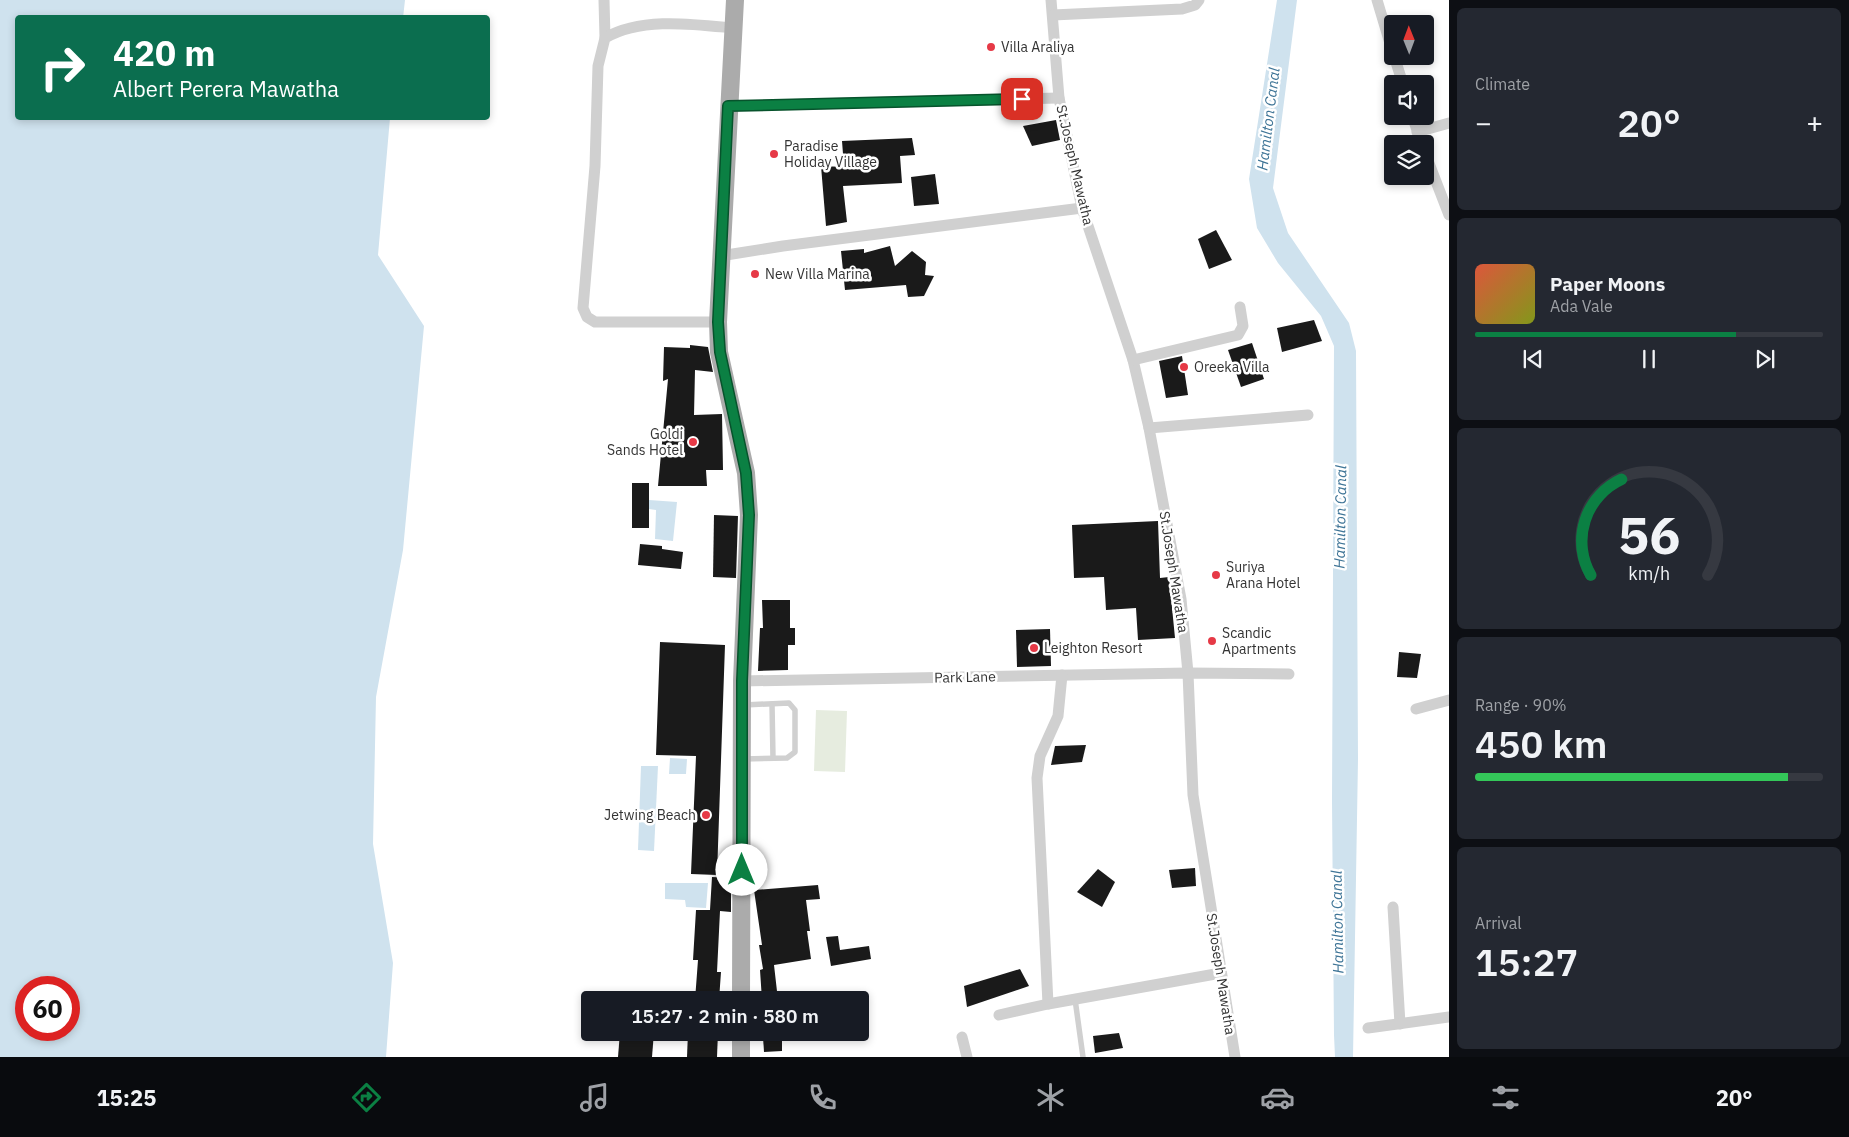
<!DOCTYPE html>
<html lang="en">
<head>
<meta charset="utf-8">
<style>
  :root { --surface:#171b24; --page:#242831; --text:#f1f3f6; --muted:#9ea1a6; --line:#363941; --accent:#0b8043 }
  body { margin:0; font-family:"IBM Plex Sans",sans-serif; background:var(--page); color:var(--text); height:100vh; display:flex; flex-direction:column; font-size:19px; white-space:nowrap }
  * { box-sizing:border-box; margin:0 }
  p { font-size:16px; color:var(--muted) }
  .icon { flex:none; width:28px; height:28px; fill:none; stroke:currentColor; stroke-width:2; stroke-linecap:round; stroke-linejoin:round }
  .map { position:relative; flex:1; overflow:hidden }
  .sheet { display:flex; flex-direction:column; gap:8px; padding:8px; background:#0d0f14; width:400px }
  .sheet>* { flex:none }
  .hud { position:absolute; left:15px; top:15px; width:475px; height:105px; border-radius:5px; box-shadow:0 2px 8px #0003; background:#0b6e4f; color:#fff; overflow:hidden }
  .needle { width:32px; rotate:359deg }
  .controls { position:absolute; left:1384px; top:15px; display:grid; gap:10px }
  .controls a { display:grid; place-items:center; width:50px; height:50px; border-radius:5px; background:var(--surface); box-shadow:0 2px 8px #0003; font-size:25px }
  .speed { position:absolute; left:15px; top:976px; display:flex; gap:10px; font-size:25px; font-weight:700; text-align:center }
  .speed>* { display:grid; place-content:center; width:65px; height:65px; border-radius:50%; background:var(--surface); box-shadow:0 2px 8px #0003; line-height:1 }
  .speed .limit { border:8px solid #d22; background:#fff; color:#111 }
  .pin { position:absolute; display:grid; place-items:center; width:42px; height:42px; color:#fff; margin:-21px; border-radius:10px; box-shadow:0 2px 8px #0006 }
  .me { position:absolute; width:55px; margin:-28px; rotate:0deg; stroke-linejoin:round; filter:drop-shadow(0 0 4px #0008) }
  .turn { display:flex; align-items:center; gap:18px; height:105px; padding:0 15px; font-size:22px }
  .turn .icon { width:65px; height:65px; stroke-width:2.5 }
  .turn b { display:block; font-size:35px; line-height:42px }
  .big { font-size:38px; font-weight:600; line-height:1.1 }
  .sheet .tile { flex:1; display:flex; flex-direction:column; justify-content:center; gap:8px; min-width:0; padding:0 18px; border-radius:8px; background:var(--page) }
  .sheet .dial { align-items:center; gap:0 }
  .dial svg { height:130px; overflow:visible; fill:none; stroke:var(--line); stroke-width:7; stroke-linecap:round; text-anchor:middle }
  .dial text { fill:var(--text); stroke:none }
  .song { display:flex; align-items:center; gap:15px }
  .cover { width:60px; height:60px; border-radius:8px; background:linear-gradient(135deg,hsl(10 70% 55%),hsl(70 70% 35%)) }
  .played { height:5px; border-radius:2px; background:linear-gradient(90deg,var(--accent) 75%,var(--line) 75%) }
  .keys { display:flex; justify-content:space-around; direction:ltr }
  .heat { display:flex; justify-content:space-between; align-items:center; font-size:28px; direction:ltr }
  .charge { height:8px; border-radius:4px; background:linear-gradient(90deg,#34c759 90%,var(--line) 0) }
  .trip { position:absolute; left:581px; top:991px; width:288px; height:50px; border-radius:5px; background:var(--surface); box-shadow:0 2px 8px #0003; font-weight:600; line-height:50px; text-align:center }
  .dock { display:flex; height:80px; justify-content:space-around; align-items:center; background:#090b0e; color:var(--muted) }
  .dock .icon { width:35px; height:35px }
  .dock .active { color:var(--accent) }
  .dock b { font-size:22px; color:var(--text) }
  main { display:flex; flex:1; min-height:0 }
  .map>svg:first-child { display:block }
</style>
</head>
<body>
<main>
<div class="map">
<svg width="1449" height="1057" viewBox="0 0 1449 1057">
  <rect width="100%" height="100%" fill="#fff"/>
  <polygon fill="#e6ecdf" points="816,710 847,711 845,772 814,771"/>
  <g fill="#cfe2ee" fill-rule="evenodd">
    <path d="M0 0H405L403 18H18V118H390L378 255 424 326 403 550 376 697 373 844 393 963 386 1057H0ZM26 988H69V1030H26Z"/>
    <polygon points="1277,0 1297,0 1273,188 1288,233 1349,323 1356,351 1358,759 1353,1057 1335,1057 1334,1035 1332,801 1334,346 1321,316 1278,263 1257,228 1249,179"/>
    <polygon points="649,500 677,502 673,541 655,539 656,510 649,509"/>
    <polygon points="670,758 687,759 686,774 669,774"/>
    <polygon points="641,766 658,766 654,851 638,850"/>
    <polygon points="665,883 708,883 706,908 686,907 685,900 665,899"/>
  </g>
  <g fill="#1a1a1a">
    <polygon points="1056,120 1060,140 1032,146 1023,126"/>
    <polygon points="912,138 915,155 900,156 902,183 843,186 847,222 826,226 821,166 844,167 842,141"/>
    <polygon points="935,174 939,204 914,206 911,177"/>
    <polygon points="1216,230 1232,260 1209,269 1198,239"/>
    <polygon points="890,246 895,266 912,251 926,262 925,275 934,276 924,296 908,297 906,285 845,290 841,251 864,249 864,253"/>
    <polygon points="1314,320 1322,341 1282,352 1277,328"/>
    <polygon points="1252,343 1264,379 1241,387 1228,350"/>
    <polygon points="690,345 708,347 713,372 695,370 694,415 722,414 723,470 706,470 707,486 658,486 668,379 663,381 664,347 690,348"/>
    <polygon points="1182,356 1188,395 1166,398 1159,361"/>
    <rect x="632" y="483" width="17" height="45"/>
    <polygon points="714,515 738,516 736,578 713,577"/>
    <polygon points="1158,521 1160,578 1169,577 1175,638 1138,640 1136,608 1106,610 1104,577 1074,578 1072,525"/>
    <polygon points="640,544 662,546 662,549 683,552 681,569 638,565"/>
    <polygon points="762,600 790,600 790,628 795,628 795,645 788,645 788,670 758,671 760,628 763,628"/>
    <polygon points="1050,629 1051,666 1017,667 1016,630"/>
    <polygon points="660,642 725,645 717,875 691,874 696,756 656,755"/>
    <polygon points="1399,652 1421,654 1417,678 1397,677"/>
    <polygon points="1086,745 1082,762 1051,765 1055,746"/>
    <polygon points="1195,868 1196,886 1172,888 1169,870"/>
    <polygon points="1098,869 1115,882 1102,907 1077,892"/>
    <polygon points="712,877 731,878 731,912 720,911 717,972 721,972 719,1000 695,1000 698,960 693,960 696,910 710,910"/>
    <polygon points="818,885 820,899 806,900 810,931 807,931 811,959 774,965 778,1000 762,1000 760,970 763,969 759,945 762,945 754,890"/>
    <polygon points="838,936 840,950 869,946 871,959 831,966 826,937"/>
    <polygon points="1020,969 1029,986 967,1007 964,986"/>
    <polygon points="620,1032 654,1032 652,1057 618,1057"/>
    <polygon points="688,1032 718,1032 717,1057 687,1057"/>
    <polygon points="1119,1033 1123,1048 1095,1053 1093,1036"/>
    <polygon points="782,1036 782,1051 764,1052 763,1037"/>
  </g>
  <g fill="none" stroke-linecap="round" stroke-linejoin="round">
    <g stroke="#d0d0d0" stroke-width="5.5">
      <polyline points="772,704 773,758"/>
      <polyline points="743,759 787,758 795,752 795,710 789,703 744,705"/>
      <polyline points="1075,999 1083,1057"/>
    </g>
    <g stroke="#d0d0d0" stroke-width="11">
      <polyline points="604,0 605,38"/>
      <polyline points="1051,0 1059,98 1082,208 1133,360 1149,428 1181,599 1188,673 1193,795 1235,1057"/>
      <polyline points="1377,0 1392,50"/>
      <polyline points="1053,15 1182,9 1195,5 1199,0"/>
      <polyline points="1394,56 1403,84"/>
      <polyline points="728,106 1059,98"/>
      <polyline points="1412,116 1422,144"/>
      <polyline points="1417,132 1449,123"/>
      <polyline points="1425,153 1449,215"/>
      <polyline points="720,256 783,246 1082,208"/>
      <path d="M718 322H595L587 317 583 308 595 166 598 66 605 38C641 17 692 24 733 28"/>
      <polyline points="1133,360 1238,335 1243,326 1240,307"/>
      <polyline points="1149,428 1308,415"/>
      <polyline points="742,681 1188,673 1289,674"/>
      <polyline points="1416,709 1449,700"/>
      <polyline points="1393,907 1400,1024"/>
      <polyline points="1048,1004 1037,778 1040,756 1058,716 1062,675"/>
      <polyline points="999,1015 1048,1004 1221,973"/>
      <polyline points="1368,1028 1449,1017"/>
      <polyline points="962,1037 967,1057"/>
    </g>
    <g stroke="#ababab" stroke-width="18">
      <polyline points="735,0 718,322 719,352 746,473 749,515 742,681 741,1000"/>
      <polyline points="741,1057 741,1032"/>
    </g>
  </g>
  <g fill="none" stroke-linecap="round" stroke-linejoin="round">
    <defs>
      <polyline id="route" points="742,870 742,681 749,515 746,473 720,352 718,322 728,106 1022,99"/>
    </defs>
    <use href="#route" stroke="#07532c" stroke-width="12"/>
    <use href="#route" stroke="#0b8043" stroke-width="9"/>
  </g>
  <g fill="#e63946" stroke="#fff" stroke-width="2">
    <circle cx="991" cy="47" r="5"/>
    <circle cx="774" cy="154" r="5"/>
    <circle cx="755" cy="274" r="5"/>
    <circle cx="1184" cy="367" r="5"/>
    <circle cx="693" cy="442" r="5"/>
    <circle cx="1216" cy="575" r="5"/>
    <circle cx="1212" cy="641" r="5"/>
    <circle cx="1034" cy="648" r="5"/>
    <circle cx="706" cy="815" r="5"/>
  </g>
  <g text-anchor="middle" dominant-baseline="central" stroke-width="5" stroke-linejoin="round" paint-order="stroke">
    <g font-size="14" fill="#333" stroke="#fff" text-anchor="start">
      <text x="1001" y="47">Villa Araliya</text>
      <text x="784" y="146">Paradise<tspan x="784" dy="16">Holiday Village</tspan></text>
      <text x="765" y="274">New Villa Marina</text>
      <text x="1194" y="367">Oreeka Villa</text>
      <text x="683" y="434" text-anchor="end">Goldi<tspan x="683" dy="16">Sands Hotel</tspan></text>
      <text x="1226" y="567">Suriya<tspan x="1226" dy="16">Arana Hotel</tspan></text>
      <text x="1222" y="633">Scandic<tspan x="1222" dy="16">Apartments</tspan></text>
      <text x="1044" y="648">Leighton Resort</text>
      <text x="696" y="815" text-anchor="end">Jetwing Beach</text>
    </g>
    <g font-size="14" fill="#333" stroke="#fff">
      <text transform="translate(1075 165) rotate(77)">St.Joseph Mawatha</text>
      <text transform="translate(1174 572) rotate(81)">St.Joseph Mawatha</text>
      <text transform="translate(965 677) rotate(-1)">Park Lane</text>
      <text transform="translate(1221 974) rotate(81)">St.Joseph Mawatha</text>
    </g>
    <g font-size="15" font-style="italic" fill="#3f7597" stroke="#fff">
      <text transform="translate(1268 119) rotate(-83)">Hamilton Canal</text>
      <text transform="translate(1340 517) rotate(-89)">Hamilton Canal</text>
      <text transform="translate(1337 922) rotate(-91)">Hamilton Canal</text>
    </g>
  </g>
</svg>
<div class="controls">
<a><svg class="needle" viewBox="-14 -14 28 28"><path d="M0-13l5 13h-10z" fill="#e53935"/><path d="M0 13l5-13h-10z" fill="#9ea1a6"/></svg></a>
<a><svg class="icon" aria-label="sound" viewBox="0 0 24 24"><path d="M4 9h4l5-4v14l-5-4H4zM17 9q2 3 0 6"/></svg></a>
<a><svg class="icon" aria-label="layers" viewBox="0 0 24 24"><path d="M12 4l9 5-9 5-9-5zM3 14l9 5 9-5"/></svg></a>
</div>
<div class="speed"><div class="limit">60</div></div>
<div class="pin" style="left:1022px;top:99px;background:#d93025"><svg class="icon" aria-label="arrive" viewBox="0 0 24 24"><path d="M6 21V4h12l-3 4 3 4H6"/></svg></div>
<svg class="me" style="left:742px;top:870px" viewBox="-20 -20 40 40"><circle r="19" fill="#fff"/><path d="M0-13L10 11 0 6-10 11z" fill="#0b8043"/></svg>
<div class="trip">15:27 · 2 min · 580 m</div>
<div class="hud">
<div class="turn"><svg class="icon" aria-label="right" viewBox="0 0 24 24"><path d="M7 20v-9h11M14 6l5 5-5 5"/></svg><div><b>420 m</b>Albert Perera Mawatha</div></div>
</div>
</div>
<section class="sheet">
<div class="tile"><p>Climate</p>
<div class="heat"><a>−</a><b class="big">20°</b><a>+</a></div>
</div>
<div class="tile">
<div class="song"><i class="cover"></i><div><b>Paper Moons</b><p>Ada Vale</p></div></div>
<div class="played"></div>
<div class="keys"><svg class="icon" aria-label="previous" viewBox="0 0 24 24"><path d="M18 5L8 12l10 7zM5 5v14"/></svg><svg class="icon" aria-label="pause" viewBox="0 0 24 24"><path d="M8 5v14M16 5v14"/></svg><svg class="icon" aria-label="next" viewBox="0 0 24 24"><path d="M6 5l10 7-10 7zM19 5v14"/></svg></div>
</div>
<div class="tile dial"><svg viewBox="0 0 100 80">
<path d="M14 69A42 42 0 1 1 86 69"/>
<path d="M14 69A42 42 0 0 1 33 10" stroke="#0b8043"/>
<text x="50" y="56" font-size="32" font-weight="700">56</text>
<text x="50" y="72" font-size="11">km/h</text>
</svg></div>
<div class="tile"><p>Range · 90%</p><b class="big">450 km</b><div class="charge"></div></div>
<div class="tile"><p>Arrival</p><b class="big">15:27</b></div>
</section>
</main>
<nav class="dock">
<b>15:25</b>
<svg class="icon active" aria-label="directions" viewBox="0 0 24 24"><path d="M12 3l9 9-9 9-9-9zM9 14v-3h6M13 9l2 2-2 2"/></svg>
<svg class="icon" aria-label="music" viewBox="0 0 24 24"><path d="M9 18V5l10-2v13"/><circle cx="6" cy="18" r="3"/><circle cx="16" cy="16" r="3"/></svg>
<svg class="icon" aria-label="phone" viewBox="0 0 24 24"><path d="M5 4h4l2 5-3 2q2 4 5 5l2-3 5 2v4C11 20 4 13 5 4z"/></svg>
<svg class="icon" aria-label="climate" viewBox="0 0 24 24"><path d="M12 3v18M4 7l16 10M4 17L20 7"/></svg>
<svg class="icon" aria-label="car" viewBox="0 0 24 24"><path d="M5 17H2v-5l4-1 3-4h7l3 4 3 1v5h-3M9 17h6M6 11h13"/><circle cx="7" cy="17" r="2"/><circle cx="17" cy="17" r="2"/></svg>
<svg class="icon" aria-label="filters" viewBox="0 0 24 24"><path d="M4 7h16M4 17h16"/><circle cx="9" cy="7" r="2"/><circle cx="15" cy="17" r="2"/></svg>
<b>20°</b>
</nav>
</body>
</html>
